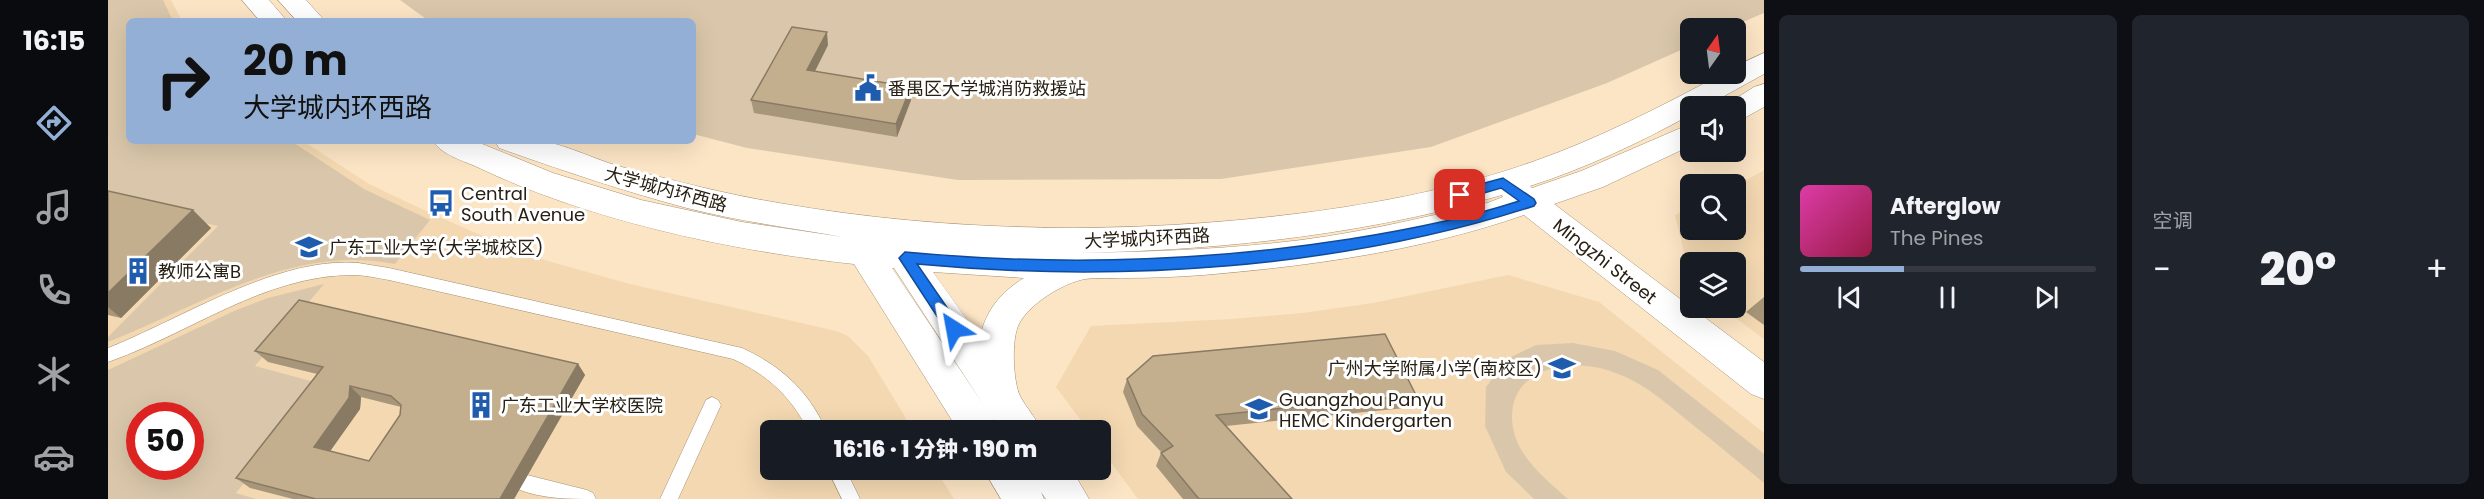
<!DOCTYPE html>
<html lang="zh">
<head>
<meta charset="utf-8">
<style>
  :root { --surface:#171b24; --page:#20242c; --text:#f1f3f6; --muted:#9ea1a6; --line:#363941; --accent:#93afd5 }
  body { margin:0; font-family:Poppins,"Noto Sans SC",sans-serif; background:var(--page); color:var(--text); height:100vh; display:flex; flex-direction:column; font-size:22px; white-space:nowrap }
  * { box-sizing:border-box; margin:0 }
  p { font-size:20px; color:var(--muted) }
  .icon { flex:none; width:33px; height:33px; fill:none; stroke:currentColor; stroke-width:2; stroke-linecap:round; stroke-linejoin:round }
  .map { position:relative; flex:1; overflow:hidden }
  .sheet { display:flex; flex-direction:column; gap:15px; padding:15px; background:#0d0f14; width:720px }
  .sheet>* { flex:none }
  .banner { position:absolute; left:18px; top:18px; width:570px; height:126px; border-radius:9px; box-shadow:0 6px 24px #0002; background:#93afd5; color:#111; overflow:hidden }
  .needle { width:39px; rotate:14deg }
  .controls { position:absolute; left:1572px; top:18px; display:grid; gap:12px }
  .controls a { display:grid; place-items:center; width:66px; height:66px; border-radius:9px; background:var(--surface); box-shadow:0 6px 24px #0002; font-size:30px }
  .speed { position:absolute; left:18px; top:402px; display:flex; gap:12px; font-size:30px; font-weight:700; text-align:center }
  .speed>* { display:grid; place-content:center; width:78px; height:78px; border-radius:50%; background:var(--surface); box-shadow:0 6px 24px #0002; line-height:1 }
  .speed .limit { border:9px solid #d22; background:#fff; color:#111 }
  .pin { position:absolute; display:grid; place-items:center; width:51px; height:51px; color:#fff; margin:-26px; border-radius:12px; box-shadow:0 3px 9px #0006 }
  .me { position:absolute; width:66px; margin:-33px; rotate:326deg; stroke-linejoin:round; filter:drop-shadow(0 0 4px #0008) }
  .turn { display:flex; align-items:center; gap:21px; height:126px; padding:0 18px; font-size:27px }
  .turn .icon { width:78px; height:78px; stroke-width:2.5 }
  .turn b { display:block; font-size:42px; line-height:51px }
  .big { font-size:45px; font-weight:800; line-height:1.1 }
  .sheet .tile { flex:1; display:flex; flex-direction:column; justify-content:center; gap:9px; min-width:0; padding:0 21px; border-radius:9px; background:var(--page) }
  .song { display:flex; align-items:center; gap:18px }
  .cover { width:72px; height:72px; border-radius:9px; background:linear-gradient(135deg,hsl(320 70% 55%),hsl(340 70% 35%)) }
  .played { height:6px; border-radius:3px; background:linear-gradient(90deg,var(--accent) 35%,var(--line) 35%) }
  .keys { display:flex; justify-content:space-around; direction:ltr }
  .heat { display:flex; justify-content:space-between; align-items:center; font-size:33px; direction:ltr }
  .sheet .tiles { flex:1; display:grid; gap:15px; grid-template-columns:repeat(2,1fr) }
  .trip { position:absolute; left:652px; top:420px; width:351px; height:60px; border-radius:9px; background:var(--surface); box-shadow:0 6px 24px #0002; font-weight:800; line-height:60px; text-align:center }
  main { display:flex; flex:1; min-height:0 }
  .tabs { display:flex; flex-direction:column; width:108px; justify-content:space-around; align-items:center; background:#090b0e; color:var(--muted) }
  .tabs .icon { width:42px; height:42px }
  .tabs .selected { color:var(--accent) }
  .tabs b { font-size:27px; color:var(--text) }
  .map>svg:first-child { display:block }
</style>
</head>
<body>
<main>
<nav class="tabs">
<b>16:15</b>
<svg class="icon selected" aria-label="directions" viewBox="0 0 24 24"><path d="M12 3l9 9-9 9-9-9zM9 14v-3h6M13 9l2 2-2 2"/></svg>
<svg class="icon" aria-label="music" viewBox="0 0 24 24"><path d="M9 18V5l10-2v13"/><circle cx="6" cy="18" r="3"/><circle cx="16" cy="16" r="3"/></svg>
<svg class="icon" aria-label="phone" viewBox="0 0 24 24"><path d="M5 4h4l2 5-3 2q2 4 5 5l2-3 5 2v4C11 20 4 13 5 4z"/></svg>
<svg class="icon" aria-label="climate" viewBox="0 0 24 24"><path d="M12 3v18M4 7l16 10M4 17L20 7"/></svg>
<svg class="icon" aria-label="car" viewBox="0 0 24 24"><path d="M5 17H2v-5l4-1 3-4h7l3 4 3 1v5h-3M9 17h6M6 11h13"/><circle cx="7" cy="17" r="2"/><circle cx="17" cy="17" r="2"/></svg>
</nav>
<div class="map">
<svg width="1656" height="499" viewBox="0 0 1656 499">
  <rect width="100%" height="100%" fill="#fce5c5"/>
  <g fill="#f3d8b1" fill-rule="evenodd">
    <path d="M0 0H63L74 21H21V141H195L261 184 305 205 365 232 440 261 522 284 728 331 740 336 760 356 805 430H663V470H828L846 499H0ZM32 416H82V466H32Z"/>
    <polygon points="1656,170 1656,339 1614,308 1628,308 1628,262 1582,262 1582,277 1567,215 1582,208 1582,230 1628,230 1628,186"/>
    <polygon points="1400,275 1491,302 1656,433 1656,499 1030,499 993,449 993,430 980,430 948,387 983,326 1124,319 1195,313 1265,303"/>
  </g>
  <g fill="#dac7ab" fill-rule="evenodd">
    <path d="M0 0H55L65 21H21V141H183L256 189 322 220 287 264C183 244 92 306 0 342V337L110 226 0 201Z"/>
    <polygon points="292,0 1656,0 1656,13 1621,28 1582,28 1582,46 1499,83 1323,147 1113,179 850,180 639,148 585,134 585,21 321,21"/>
    <path d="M216 284 147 366 214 384 128 493 148 499H0V370L126 311 160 298ZM32 416H82V466H32Z"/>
    <path d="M1465 343 1507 351 1550 370 1656 454V483C1632 463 1609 444 1585 425 1559 404 1537 383 1505 372 1462 356 1395 368 1405 428 1411 459 1438 479 1460 499H1426L1398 472 1377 426 1378 387 1399 359 1428 345Z"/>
  </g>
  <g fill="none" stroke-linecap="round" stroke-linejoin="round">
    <defs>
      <g id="lane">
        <path d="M250 263 281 268 634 348C673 366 700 390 718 430H700C683 397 660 375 625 359L281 280C269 278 257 275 245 275 156 275 81 334 0 362V348C73 319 170 256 250 263Z"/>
        <polygon points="604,397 610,400 613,405 570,499 552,499 598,400"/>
        <polygon points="720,470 738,470 752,499 734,499"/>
        <path d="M415 474 479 490 485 493 488 499C460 499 435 499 409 489L406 483 409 477Z"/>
      </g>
      <g id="secondary">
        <polygon points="134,0 161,0 179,21 152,21"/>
        <polygon points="170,0 198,0 217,21 189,21"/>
        <path d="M1656 53V74L1598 106H1582V115C1531 143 1478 168 1422 186L1424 188 1473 171 1582 124V146L1495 187 1446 204 1656 362V399L1643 394 1416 215C1312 251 1203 266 1095 275 1069 277 1044 278 1018 278 1005 279 990 277 977 279 955 283 921 304 911 324 903 339 905 381 912 396 918 408 928 417 933 430H893L885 419 890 430H850L746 264C623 251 479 220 367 166 353 160 333 154 325 141H367L445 173 533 200 634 222 735 237C684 228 630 221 579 208 515 191 453 170 391 148L387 141C402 141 417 140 432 141 454 143 486 159 510 166 563 180 616 194 671 203 843 233 1022 235 1195 213 1272 203 1351 188 1424 162 1490 139 1552 107 1614 74H1628V66ZM1394 195 1395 197 1379 203C1309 219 1239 236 1167 243 1101 250 1036 252 970 253 1114 250 1255 235 1394 195ZM784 268H786L875 404ZM825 272 916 278C893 292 877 311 872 338Z"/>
        <polygon points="1656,84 1656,107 1638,117 1628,120 1628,106 1616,106 1646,87"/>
        <polygon points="876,470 919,470 925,477 921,470 964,470 981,499 938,499 933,492 936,499 893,499"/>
      </g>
    </defs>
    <use href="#lane" stroke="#a69274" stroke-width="1"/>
    <use href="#secondary" stroke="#a69274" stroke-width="1"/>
    <use href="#lane" fill="#fff" fill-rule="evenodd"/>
    <use href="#secondary" fill="#fff" fill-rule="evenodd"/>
  </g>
  <g fill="#a8967a" fill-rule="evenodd">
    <polygon points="720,45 707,71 803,87 803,100 789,137 646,113 643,100"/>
    <polygon points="0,191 103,228 13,318 0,315"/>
    <polygon points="1656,297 1656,325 1638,312"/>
    <path d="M147 351 470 364 477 375 406 499H185L142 488 128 478 209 374 160 362ZM253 397 293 407 292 415 261 461 222 451 252 409Z"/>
    <polygon points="1019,379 1308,395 1297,408 1118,426 1184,499 1075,499 1048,466 1053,453 1054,453 1029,426 1015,392"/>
  </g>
  <g fill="#887a63">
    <polygon points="719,32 720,45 701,83 699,70"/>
    <polygon points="803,87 803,100 789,137 788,124"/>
    <polygon points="85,210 103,228 13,318 0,307 0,293"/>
    <polygon points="470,364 477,375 406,499 392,499"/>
    <polygon points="242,386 253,397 252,409 218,457 206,447"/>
  </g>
  <g fill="#c3ae8e" stroke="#887a63" stroke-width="1.5" fill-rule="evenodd">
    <polygon points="684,27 719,32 699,70 803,87 788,124 643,100"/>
    <polygon points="0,191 85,210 0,293"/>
    <path d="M191 300 470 364 392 499H208L128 478 215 367 147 351ZM242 386 283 396 293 405 292 415 261 461 206 447 241 398Z"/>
    <polygon points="1277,334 1308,395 1108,415 1184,499 1091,499 1053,453 1065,446 1034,414 1019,379 1045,356"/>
  </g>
  <path fill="#1a73e8" stroke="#114b97" stroke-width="1.5" d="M1395 178 1426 199 1428 203 1426 206C1232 269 1011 283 809 264L851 325 853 329 851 333H840L791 258 797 252C946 266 1095 262 1242 239 1299 230 1356 219 1411 201L1393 188 1352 200 1345 195 1347 191Z"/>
  <defs>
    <symbol id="civic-bare" viewBox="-9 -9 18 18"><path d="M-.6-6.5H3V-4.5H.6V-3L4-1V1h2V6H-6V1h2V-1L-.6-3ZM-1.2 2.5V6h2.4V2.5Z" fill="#205cad" stroke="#fff" stroke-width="2.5" paint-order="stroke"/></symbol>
    <symbol id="bus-bare" viewBox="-9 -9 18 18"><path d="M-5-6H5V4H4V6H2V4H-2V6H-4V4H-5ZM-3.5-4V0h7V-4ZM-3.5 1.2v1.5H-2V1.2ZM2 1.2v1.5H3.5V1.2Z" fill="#205cad" stroke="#fff" stroke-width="2.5" paint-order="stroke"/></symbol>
    <symbol id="university-bare" viewBox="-9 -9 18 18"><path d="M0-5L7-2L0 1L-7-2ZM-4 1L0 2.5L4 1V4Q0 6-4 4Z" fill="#205cad" stroke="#fff" stroke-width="2.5" paint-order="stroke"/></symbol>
    <symbol id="building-bare" viewBox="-9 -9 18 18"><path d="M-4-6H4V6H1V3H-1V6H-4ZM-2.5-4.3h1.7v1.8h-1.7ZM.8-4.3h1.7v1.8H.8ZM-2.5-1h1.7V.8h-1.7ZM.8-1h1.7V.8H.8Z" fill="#205cad" stroke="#fff" stroke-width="2.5" paint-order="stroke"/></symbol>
    <symbol id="school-bare" viewBox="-9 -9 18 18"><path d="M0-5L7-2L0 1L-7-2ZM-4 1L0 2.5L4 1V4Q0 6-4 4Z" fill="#205cad" stroke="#fff" stroke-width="2.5" paint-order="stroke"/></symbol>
  </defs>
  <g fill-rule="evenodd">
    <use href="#civic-bare" x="741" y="69" width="38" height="38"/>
    <use href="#bus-bare" x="314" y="184" width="38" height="38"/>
    <use href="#university-bare" x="182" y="228" width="38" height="38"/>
    <use href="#building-bare" x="11" y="252" width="38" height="38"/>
    <use href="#school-bare" x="1435" y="349" width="38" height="38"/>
    <use href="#building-bare" x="354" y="386" width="38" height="38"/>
    <use href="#school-bare" x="1132" y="390" width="38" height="38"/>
  </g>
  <g text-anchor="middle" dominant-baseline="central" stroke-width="6" stroke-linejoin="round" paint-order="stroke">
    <g font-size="18" fill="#282014" stroke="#fff" text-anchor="start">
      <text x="780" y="88">番禺区大学城消防救援站</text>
      <text x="353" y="193">Central<tspan x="353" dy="21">South Avenue</tspan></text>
      <text x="221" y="247">广东工业大学(大学城校区)</text>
      <text x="50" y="271">教师公寓B</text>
      <text x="1434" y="368" text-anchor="end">广州大学附属小学(南校区)</text>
      <text x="1171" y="399">Guangzhou Panyu<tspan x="1171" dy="21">HEMC Kindergarten</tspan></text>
      <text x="393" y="405">广东工业大学校医院</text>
    </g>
    <g font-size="18" fill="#282014" stroke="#fff">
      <text transform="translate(558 189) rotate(15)">大学城内环西路</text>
      <text transform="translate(1039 238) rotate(-3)">大学城内环西路</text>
      <text transform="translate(1497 261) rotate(38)">Mingzhi Street</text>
    </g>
  </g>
</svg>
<div class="controls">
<a><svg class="needle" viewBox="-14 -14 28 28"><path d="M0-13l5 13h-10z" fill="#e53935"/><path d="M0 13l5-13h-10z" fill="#9ea1a6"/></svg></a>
<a><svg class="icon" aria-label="sound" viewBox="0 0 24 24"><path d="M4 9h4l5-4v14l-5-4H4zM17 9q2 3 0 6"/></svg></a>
<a><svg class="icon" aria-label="search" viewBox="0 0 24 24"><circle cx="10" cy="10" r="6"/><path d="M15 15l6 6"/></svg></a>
<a><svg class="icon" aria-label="layers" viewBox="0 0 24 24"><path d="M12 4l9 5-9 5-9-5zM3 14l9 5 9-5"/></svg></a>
</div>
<div class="speed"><div class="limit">50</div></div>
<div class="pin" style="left:1352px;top:195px;background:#d93025"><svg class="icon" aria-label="arrive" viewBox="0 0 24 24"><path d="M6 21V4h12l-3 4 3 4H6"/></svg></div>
<svg class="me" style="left:846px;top:329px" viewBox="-20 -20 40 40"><path d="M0-17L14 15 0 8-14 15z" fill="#1a73e8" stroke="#fff" stroke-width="4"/></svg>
<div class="trip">16:16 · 1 分钟 · 190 m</div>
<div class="banner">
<div class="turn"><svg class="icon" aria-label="right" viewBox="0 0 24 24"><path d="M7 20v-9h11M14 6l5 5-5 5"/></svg><div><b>20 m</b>大学城内环西路</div></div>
</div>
</div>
<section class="sheet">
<div class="tiles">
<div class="tile">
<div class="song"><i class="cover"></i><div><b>Afterglow</b><p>The Pines</p></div></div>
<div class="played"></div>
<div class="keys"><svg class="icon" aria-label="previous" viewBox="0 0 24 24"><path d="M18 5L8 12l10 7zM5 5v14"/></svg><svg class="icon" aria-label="pause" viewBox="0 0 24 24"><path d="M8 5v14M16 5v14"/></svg><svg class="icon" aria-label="next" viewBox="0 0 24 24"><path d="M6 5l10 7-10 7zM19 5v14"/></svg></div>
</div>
<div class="tile"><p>空调</p>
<div class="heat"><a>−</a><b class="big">20°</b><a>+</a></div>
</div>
</div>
</section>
</main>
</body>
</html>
